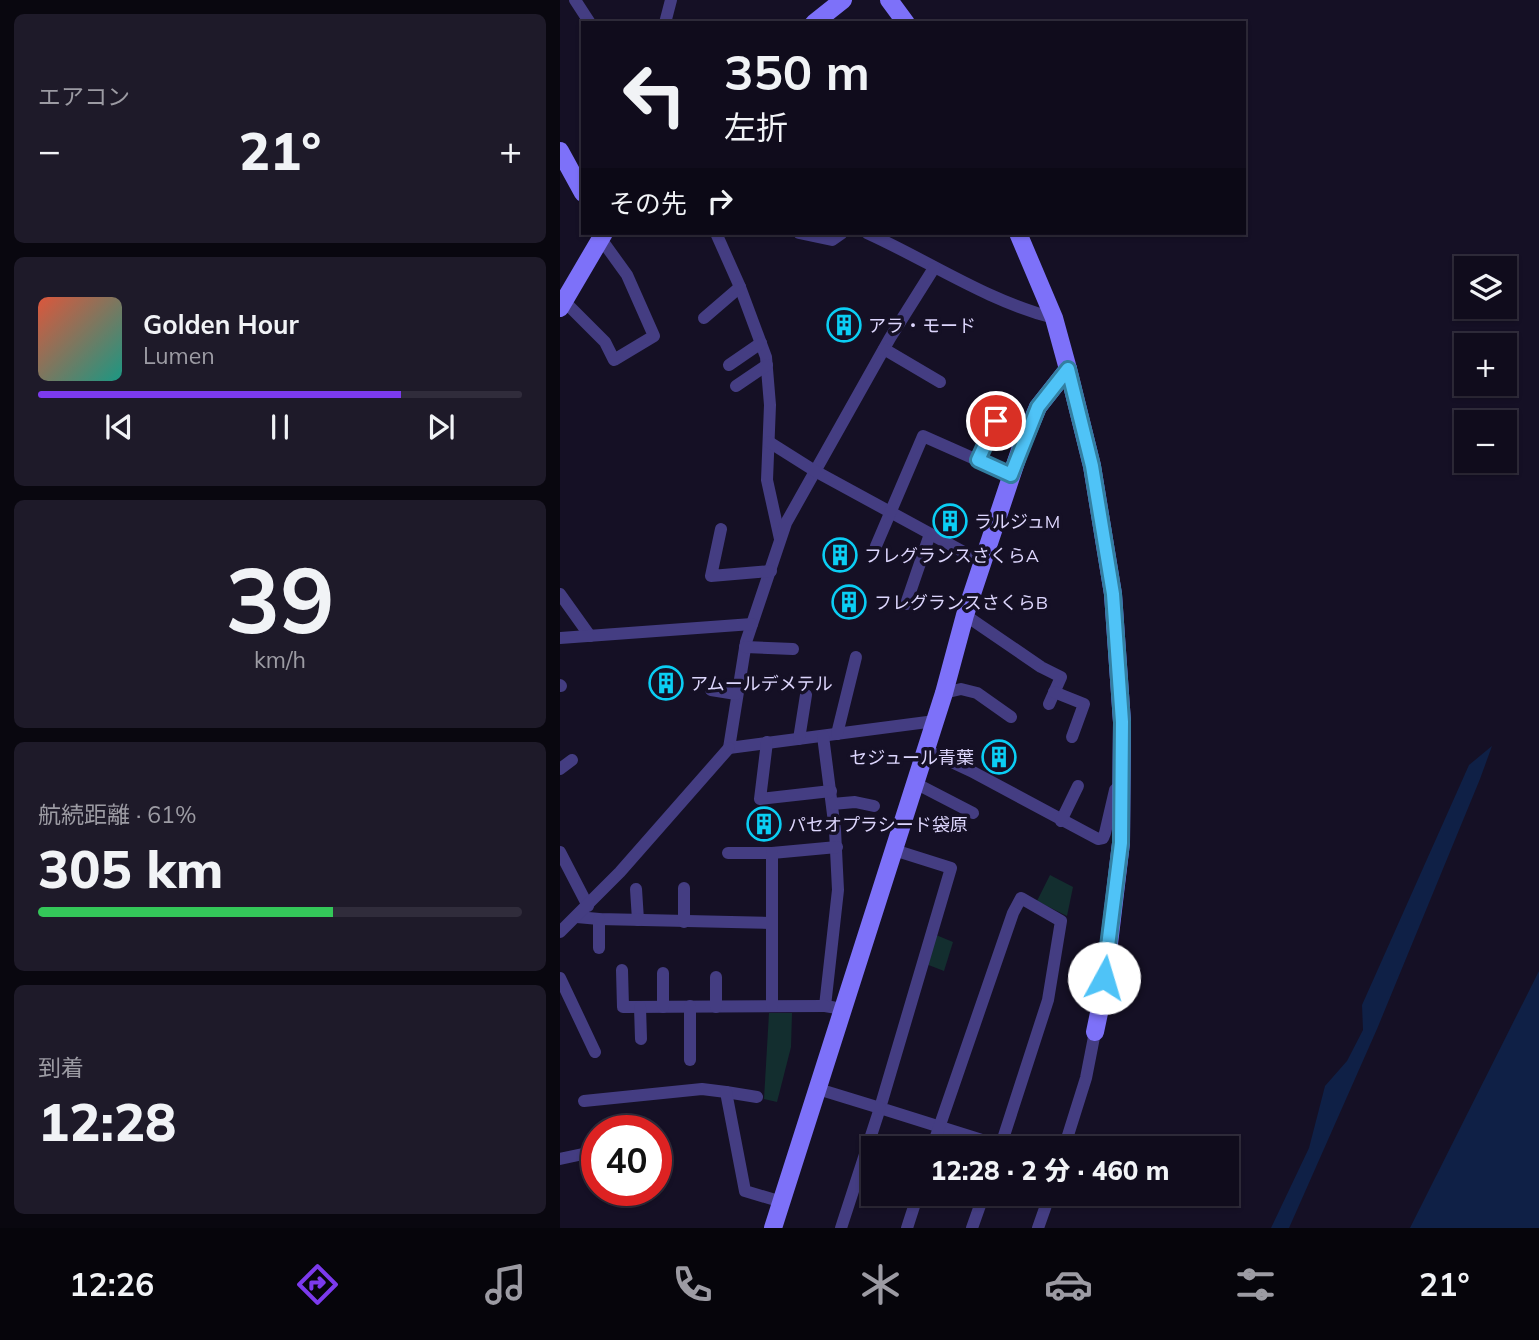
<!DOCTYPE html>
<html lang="ja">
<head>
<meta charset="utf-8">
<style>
  :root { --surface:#100c1c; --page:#1e1a29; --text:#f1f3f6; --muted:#9c9ba3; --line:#302c3b; --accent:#7c3aed }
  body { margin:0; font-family:Mulish,"Noto Sans JP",sans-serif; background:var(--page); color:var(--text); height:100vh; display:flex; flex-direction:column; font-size:26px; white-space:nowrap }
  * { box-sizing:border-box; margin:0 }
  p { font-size:23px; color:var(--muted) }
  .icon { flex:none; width:38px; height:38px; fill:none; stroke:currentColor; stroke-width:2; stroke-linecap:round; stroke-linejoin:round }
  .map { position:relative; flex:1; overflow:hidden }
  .panel { display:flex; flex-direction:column; gap:14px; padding:14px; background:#09070f; width:560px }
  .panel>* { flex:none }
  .hud { position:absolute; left:21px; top:21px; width:665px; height:214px; border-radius:0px; box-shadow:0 2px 5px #0004,0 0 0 2px var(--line); background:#100c1c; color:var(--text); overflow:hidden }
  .fabs { position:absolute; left:894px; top:256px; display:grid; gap:14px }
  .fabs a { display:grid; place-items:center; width:63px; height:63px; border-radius:0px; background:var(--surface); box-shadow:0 2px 5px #0004,0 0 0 2px var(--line); font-size:35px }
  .speed { position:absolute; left:21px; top:1115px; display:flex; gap:14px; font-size:35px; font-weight:700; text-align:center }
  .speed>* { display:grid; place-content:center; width:91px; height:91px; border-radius:50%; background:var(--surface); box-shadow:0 2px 5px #0004,0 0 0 2px var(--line); line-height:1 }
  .speed .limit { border:10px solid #d22; background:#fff; color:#111 }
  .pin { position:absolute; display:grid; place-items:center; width:60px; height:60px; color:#fff; margin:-30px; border:4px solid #fff; border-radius:50%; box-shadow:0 2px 7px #0007 }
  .me { position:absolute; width:77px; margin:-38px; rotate:6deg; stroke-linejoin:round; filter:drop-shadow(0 0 5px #0008) }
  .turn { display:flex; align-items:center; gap:24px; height:147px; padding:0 28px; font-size:32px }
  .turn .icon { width:91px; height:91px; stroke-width:2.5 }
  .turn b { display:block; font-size:49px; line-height:60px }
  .then { display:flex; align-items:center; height:66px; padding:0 28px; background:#0003; gap:14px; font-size:26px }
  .big { font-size:52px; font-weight:800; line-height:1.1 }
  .panel .tile { flex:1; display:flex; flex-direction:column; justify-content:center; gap:10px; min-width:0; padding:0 24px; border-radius:10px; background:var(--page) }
  .panel .dial { align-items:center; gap:0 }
  .dial b { font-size:91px; line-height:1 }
  .song { display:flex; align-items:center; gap:21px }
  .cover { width:84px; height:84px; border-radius:10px; background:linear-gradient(135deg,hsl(10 70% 55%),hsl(170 70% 35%)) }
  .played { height:7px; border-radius:4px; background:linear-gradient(90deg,var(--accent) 75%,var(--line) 75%) }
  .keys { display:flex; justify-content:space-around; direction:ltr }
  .heat { display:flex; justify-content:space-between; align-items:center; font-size:38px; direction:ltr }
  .charge { height:10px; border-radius:5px; background:linear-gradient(90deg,#34c759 61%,var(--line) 0) }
  .trip { position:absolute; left:301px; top:1136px; width:378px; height:70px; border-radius:0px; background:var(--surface); box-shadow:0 2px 5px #0004,0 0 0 2px var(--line); font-weight:800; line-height:70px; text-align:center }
  .tabs { display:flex; height:112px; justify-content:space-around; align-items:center; background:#06050b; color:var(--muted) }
  .tabs .icon { width:49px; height:49px }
  .tabs .on { color:var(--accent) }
  .tabs b { font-size:32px; color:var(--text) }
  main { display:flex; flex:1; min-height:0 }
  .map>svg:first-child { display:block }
</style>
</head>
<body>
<main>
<section class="panel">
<div class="tile"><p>エアコン</p>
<div class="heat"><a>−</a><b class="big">21°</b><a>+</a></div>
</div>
<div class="tile">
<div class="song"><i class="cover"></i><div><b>Golden Hour</b><p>Lumen</p></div></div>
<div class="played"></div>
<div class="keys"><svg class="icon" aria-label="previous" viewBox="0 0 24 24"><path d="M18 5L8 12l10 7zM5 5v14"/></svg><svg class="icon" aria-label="pause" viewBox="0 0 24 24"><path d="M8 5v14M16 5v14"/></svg><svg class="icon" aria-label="next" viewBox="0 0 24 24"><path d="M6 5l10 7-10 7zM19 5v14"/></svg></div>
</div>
<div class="tile dial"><b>39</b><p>km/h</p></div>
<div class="tile"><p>航続距離 · 61%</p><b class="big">305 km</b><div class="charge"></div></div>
<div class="tile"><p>到着</p><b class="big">12:28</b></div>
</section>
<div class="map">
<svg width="979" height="1228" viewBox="0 0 979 1228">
  <rect width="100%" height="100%" fill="#151025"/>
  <g fill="#132e2f">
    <polygon points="490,875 513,887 507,916 477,901"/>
    <polygon points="376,935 393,942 384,971 366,964"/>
    <polygon points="209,1013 232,1013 231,1047 217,1102 204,1099"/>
  </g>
  <g fill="#0f2046">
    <polygon points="932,746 920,779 817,1029 729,1228 711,1228 749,1148 765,1086 787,1061 803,1030 802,1005 909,765"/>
    <polygon points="979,971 979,1228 850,1228"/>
  </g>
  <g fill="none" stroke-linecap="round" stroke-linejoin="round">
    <g stroke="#443d82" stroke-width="12">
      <polyline points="15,0 30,23"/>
      <polyline points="105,23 111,0"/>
      <polyline points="156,233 180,287 206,357 210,405 207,480 220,539"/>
      <polyline points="239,233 272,240 282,233"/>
      <path d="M307 233C369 261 427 301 494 318"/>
      <polyline points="374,268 330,338 226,523 186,642 169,748 375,721"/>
      <polyline points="4,301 45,342 54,360 94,336 67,275 41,239"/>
      <polyline points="144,318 180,287"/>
      <polyline points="324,349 380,382"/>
      <polyline points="169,365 201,343"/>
      <polyline points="176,386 207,365"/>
      <polyline points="209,442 255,471 422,562"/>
      <polyline points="418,460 445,401"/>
      <polyline points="161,529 151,576 211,571"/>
      <polyline points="316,546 363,436 451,475"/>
      <polyline points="0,594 30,636"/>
      <polyline points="346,604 370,534"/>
      <polyline points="405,615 481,667 501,677 489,704"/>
      <polyline points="0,638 192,624"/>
      <polyline points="185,647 233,649"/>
      <polyline points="0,685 1,686"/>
      <polyline points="151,690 176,694"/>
      <polyline points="494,692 524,704 512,737"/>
      <polyline points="384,693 401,689 417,693 451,717"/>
      <polyline points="277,734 296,657"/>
      <polyline points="263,736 275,830 278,890 265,1006 283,1009"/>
      <polyline points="239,739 246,695"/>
      <polyline points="207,742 200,799 271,791"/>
      <polyline points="366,750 411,771 538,839 543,838 545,833 555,790 559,786"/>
      <polyline points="0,769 12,760"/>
      <polyline points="355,783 413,813"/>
      <polyline points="272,804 295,802 314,806"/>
      <polyline points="501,821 518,786"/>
      <polyline points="334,850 391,868 320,1108 441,1146"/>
      <polyline points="0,852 28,906"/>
      <polyline points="168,853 212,853 277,847"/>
      <polyline points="76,889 78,920"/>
      <polyline points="17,917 39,919 211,923"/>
      <polyline points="39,919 39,948"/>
      <polyline points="124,922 124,888"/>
      <polyline points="0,932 60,872 169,748"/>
      <polyline points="62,970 63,1007 265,1006"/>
      <polyline points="103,973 103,1007"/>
      <polyline points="0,978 35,1052"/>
      <polyline points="130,1006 130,1060"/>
      <polyline points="212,1006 212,853"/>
      <polyline points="80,1007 81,1039"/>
      <polyline points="156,1007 156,977"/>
      <polyline points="258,1089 320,1108 281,1228"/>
      <polyline points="166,1092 197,1097"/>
      <polyline points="24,1101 142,1089 166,1092 185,1191 222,1202"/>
      <polyline points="372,1148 453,913 461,898 501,921 488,1000 440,1148"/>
      <polyline points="504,1148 526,1078 535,1032"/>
      <polyline points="0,1159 37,1151"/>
      <polyline points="347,1228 358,1194"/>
      <polyline points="412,1228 424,1194"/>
      <polyline points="478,1228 490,1194"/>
    </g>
    <g stroke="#7d71f9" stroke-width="18">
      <polyline points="329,0 346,23"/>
      <polyline points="254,23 283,0"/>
      <polyline points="0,151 23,193"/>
      <polyline points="458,233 494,318 508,369 532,466 553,594 562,722 561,843 543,994 535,1032"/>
      <polyline points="0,308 44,233"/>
      <polyline points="213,1228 384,693 405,615 460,450 478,407 508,369"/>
    </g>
  </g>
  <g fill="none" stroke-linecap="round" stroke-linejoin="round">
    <defs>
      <polyline id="route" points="436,421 418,460 451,475 478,407 508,369 532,466 553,594 562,722 561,843 544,978"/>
    </defs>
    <use href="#route" stroke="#337fa1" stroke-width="18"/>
    <use href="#route" stroke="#4fc3f7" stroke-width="12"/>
  </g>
  <defs>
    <symbol id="building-ring" viewBox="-11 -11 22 22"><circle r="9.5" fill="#151025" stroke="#0bcef4" stroke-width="1.5"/><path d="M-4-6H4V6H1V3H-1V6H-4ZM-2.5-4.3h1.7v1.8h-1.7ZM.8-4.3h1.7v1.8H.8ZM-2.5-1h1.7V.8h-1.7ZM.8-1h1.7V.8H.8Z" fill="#0bcef4"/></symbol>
  </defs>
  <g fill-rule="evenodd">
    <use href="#building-ring" x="265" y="306" width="38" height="38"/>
    <use href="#building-ring" x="371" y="502" width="38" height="38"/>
    <use href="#building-ring" x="261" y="536" width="38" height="38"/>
    <use href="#building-ring" x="270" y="583" width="38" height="38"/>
    <use href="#building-ring" x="87" y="664" width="38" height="38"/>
    <use href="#building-ring" x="420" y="738" width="38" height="38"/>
    <use href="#building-ring" x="185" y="805" width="38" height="38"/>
  </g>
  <g text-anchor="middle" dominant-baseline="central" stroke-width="7" stroke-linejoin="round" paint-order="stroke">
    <g font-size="18" fill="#ddd6fd" stroke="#151025" text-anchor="start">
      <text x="308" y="325">アラ・モード</text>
      <text x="414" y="521">ラルジュM</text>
      <text x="304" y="555">フレグランスさくらA</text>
      <text x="314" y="602">フレグランスさくらB</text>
      <text x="130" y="683">アムールデメテル</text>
      <text x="414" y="757" text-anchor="end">セジュール青葉</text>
      <text x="228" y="824">パセオプラシード袋原</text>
    </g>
  </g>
</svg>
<div class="fabs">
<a><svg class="icon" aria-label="layers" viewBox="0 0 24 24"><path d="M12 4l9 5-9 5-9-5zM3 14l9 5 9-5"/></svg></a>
<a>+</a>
<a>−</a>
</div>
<div class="speed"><div class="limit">40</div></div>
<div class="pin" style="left:436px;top:421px;background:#d93025"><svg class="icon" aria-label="arrive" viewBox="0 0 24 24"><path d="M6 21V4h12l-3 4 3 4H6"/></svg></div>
<svg class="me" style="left:544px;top:978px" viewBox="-20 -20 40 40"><circle r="19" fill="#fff"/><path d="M0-13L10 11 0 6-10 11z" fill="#4fc3f7"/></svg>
<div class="trip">12:28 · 2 分 · 460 m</div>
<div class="hud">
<div class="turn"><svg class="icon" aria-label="left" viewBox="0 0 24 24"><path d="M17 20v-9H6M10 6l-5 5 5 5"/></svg><div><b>350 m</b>左折</div></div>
<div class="then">その先<svg class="icon" aria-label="right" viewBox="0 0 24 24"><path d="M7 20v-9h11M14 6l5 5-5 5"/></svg></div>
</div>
</div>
</main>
<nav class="tabs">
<b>12:26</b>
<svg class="icon on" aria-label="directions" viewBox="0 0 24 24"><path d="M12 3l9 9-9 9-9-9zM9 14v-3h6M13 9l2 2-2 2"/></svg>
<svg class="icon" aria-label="music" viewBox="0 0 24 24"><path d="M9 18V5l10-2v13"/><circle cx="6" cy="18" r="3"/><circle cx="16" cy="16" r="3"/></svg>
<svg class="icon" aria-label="phone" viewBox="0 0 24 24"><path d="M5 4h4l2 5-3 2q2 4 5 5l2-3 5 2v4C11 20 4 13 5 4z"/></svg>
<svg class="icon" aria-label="climate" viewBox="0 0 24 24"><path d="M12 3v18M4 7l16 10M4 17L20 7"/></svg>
<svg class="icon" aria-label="car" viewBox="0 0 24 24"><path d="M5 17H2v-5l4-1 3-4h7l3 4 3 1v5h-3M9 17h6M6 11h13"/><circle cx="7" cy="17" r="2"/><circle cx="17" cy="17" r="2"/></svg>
<svg class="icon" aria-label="filters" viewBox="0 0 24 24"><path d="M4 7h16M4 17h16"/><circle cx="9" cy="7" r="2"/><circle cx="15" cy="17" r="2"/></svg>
<b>21°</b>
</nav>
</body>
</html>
